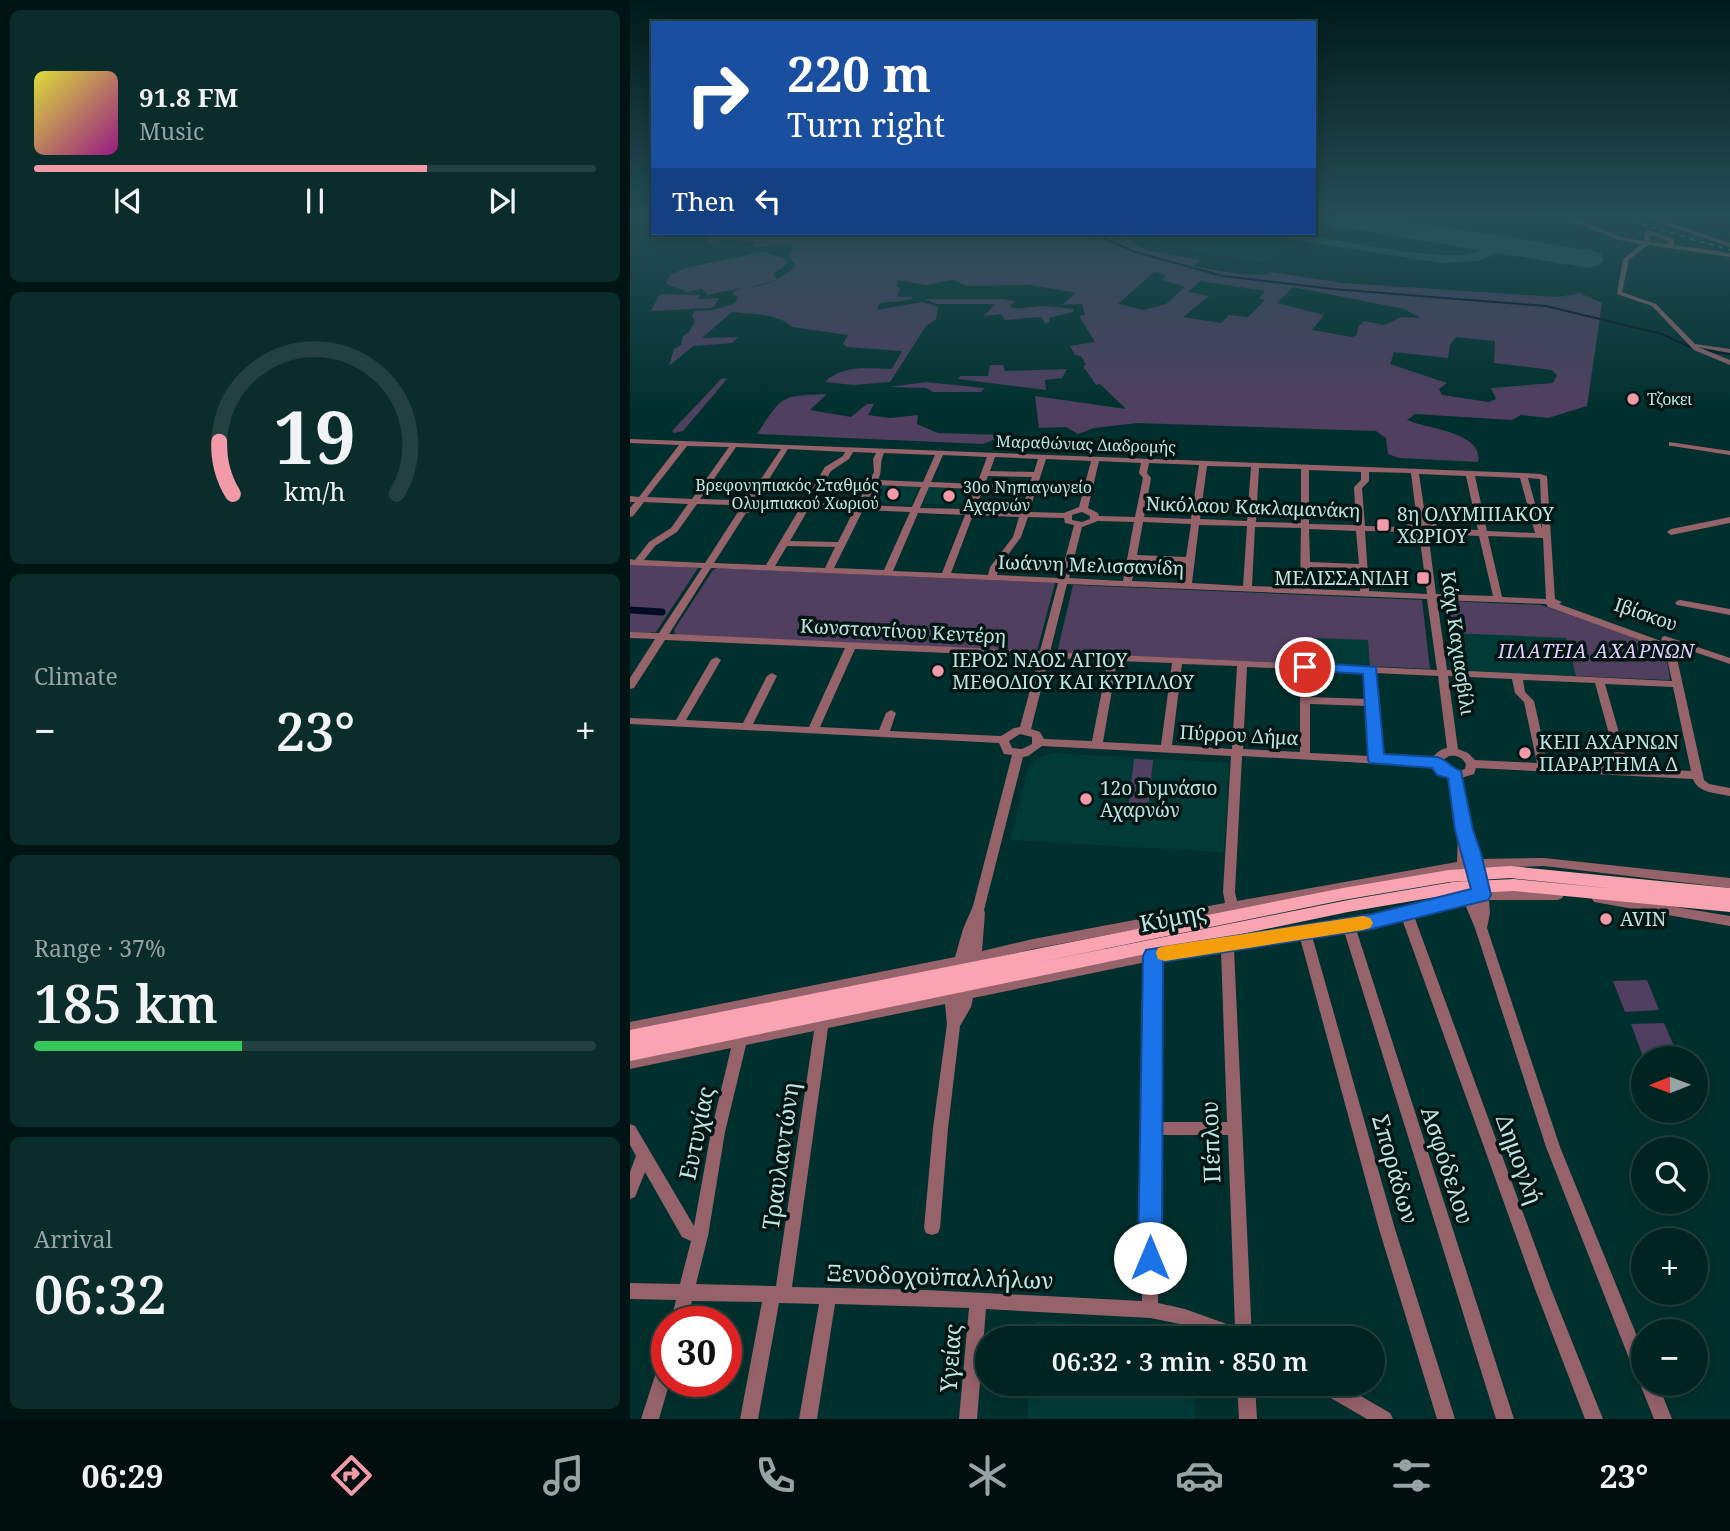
<!DOCTYPE html>
<html lang="en">
<head>
<meta charset="utf-8">
<style>
  :root { --surface:#002422; --page:#0a2c2a; --text:#f1f3f6; --muted:#95a4a5; --line:#224140; --accent:#f39aa9 }
  body { margin:0; font-family:"Noto Serif",serif; background:var(--page); color:var(--text); height:100vh; display:flex; flex-direction:column; font-size:26px; white-space:nowrap }
  * { box-sizing:border-box; margin:0 }
  p { font-size:23px; color:var(--muted) }
  .icon { flex:none; width:38px; height:38px; fill:none; stroke:currentColor; stroke-width:2; stroke-linecap:round; stroke-linejoin:round }
  .map { position:relative; flex:1; overflow:hidden }
  .sheet { display:flex; flex-direction:column; gap:10px; padding:10px; background:#001413; width:630px }
  .sheet>* { flex:none }
  .hud { position:absolute; left:21px; top:21px; width:665px; height:214px; border-radius:0px; box-shadow:0 4px 18px #0003,0 0 0 2px var(--line); background:#1a4fa0; color:#fff; overflow:hidden }
  .needle { width:46px; rotate:269deg }
  .buttons { position:absolute; left:1001px; top:1046px; display:grid; gap:14px }
  .buttons a { display:grid; place-items:center; width:77px; height:77px; border-radius:50%; background:var(--surface); box-shadow:0 4px 18px #0003,0 0 0 2px var(--line); font-size:35px }
  .speed { position:absolute; left:21px; top:1306px; display:flex; gap:14px; font-size:35px; font-weight:700; text-align:center }
  .speed>* { display:grid; place-content:center; width:91px; height:91px; border-radius:50%; background:var(--surface); box-shadow:0 4px 18px #0003,0 0 0 2px var(--line); line-height:1 }
  .speed .limit { border:10px solid #d22; background:#fff; color:#111 }
  .pin { position:absolute; display:grid; place-items:center; width:60px; height:60px; color:#fff; margin:-30px; border:4px solid #fff; border-radius:50%; box-shadow:0 2px 7px #0007 }
  .me { position:absolute; width:77px; margin:-38px; rotate:0deg; stroke-linejoin:round; filter:drop-shadow(0 0 5px #0008) }
  .turn { display:flex; align-items:center; gap:24px; height:147px; padding:0 21px; font-size:32px }
  .turn .icon { width:91px; height:91px; stroke-width:2.5 }
  .turn b { display:block; font-size:49px; line-height:60px }
  .then { display:flex; align-items:center; height:66px; padding:0 21px; background:#0003; gap:14px; font-size:26px }
  .big { font-size:52px; font-weight:600; line-height:1.1 }
  .sheet .tile { flex:1; display:flex; flex-direction:column; justify-content:center; gap:10px; min-width:0; padding:0 24px; border-radius:10px; background:var(--page) }
  .sheet .dial { align-items:center; gap:0 }
  .dial svg { height:182px; overflow:visible; fill:none; stroke:var(--line); stroke-width:7; stroke-linecap:round; text-anchor:middle }
  .dial text { fill:var(--text); stroke:none }
  .song { display:flex; align-items:center; gap:21px }
  .cover { width:84px; height:84px; border-radius:10px; background:linear-gradient(135deg,hsl(60 70% 55%),hsl(310 70% 35%)) }
  .played { height:7px; border-radius:4px; background:linear-gradient(90deg,var(--accent) 70%,var(--line) 70%) }
  .keys { display:flex; justify-content:space-around; direction:ltr }
  .heat { display:flex; justify-content:space-between; align-items:center; font-size:38px; direction:ltr }
  .charge { height:10px; border-radius:5px; background:linear-gradient(90deg,#34c759 37%,var(--line) 0) }
  .trip { position:absolute; left:345px; top:1326px; width:410px; height:70px; border-radius:35px; background:var(--surface); box-shadow:0 4px 18px #0003,0 0 0 2px var(--line); font-weight:600; line-height:70px; text-align:center }
  .dock { display:flex; height:112px; justify-content:space-around; align-items:center; background:#000e0e; color:var(--muted) }
  .dock .icon { width:49px; height:49px }
  .dock .on { color:var(--accent) }
  .dock b { font-size:32px; color:var(--text) }
  main { display:flex; flex:1; min-height:0 }
  .map>svg:first-child { display:block }
</style>
</head>
<body>
<main>
<section class="sheet">
<div class="tile">
<div class="song"><i class="cover"></i><div><b>91.8 FM</b><p>Music</p></div></div>
<div class="played"></div>
<div class="keys"><svg class="icon" aria-label="previous" viewBox="0 0 24 24"><path d="M18 5L8 12l10 7zM5 5v14"/></svg><svg class="icon" aria-label="pause" viewBox="0 0 24 24"><path d="M8 5v14M16 5v14"/></svg><svg class="icon" aria-label="next" viewBox="0 0 24 24"><path d="M6 5l10 7-10 7zM19 5v14"/></svg></div>
</div>
<div class="tile dial"><svg viewBox="0 0 100 80">
<path d="M14 69A42 42 0 1 1 86 69"/>
<path d="M14 69A42 42 0 0 1 8 46" stroke="#f39aa9"/>
<text x="50" y="56" font-size="32" font-weight="700">19</text>
<text x="50" y="72" font-size="11">km/h</text>
</svg></div>
<div class="tile"><p>Climate</p>
<div class="heat"><a>−</a><b class="big">23°</b><a>+</a></div>
</div>
<div class="tile"><p>Range · 37%</p><b class="big">185 km</b><div class="charge"></div></div>
<div class="tile"><p>Arrival</p><b class="big">06:32</b></div>
</section>
<div class="map">
<svg width="1100" height="1419" viewBox="0 0 1100 1419">
  <rect width="100%" height="100%" fill="#00302d"/>
  <g fill="#003b37">
    <polygon points="511,233 604,233 662,242 639,263 519,244 531,235"/>
    <polygon points="245,484 290,486 281,504 236,502"/>
    <polygon points="299,487 346,489 339,506 334,506 334,504 293,504"/>
    <polygon points="820,633 936,638 946,676 826,671"/>
    <polygon points="683,638 738,640 740,666 683,664"/>
    <polygon points="424,753 599,763 594,852 380,840 398,769 410,757"/>
    <polygon points="406,1321 565,1329 565,1339 404,1339"/>
    <polygon points="400,1384 565,1384 565,1419 397,1419"/>
  </g>
  <g fill="#513f60" fill-rule="evenodd">
    <path d="M83 233H473L498 240 519 251 570 260 563 266 608 274 636 275 641 272 713 283 928 297 950 293 972 303 957 406 918 418 891 415 882 420 785 414 777 420C797 429 854 432 848 462L769 458 758 454 756 438 746 431 507 423 464 428 448 434 436 427 409 428 405 396 496 409 470 384 466 385 453 366 456 365 451 356 445 355 440 346 465 342 449 316 455 315 452 304 432 305 446 293 400 285 338 286 322 280 296 285 268 280 267 287 270 288 267 297H283L281 300 250 303 247 310 292 302 308 307 306 319 296 326 260 382 223 385 195 382C213 364 239 369 262 369L272 351 217 347 213 344 218 335 162 327C149 313 119 314 102 312L72 338 108 337 102 343 63 346 39 366 44 349 51 345 53 336 59 332 65 322 62 315 65 311 83 310 105 303 108 297 103 295 104 291 111 288 77 295 72 289 58 292 36 284 40 275 55 268 134 252 155 259 157 264 143 274 148 280 120 287C141 285 151 279 166 265L158 256 164 247C150 243 137 248 122 247L124 243 122 241 92 240 75 244ZM524 272 536 275 532 280 555 287 536 304 513 310 488 304ZM570 281 635 291 629 298 635 300 618 317 599 315 591 323 553 317 579 296 558 292ZM663 287 774 309 791 318 771 317 754 325 734 321 728 327 727 335 722 337 682 330 694 315 647 303ZM826 337 865 341 864 363 922 370 927 375 923 383 861 388 866 399 859 402 812 395 809 389 817 383 760 364 764 352 818 358 820 345Z"/>
    <polygon points="30,294 70,295 69,299 89,298 85,306 80,308 21,311"/>
    <path d="M295 299H369L385 301 380 307C393 311 402 305 415 306 424 307 434 308 444 309L443 312 419 318 420 322 415 323 411 317 375 320 371 314 354 316 365 304H306Z"/>
    <polygon points="360,365 373,365 375,371 437,369 432,378 415,380 416,390 328,379 330,376 358,376"/>
    <polygon points="92,378 97,379 53,431 44,433 42,431"/>
    <polygon points="296,382 354,388 351,392 303,392 296,388 259,387"/>
    <path d="M197 394 180 410 221 417 237 404H244L238 415 260 418 288 415 287 424 308 433 375 435 353 444 127 434C153 395 150 396 197 394Z"/>
    <polygon points="0,564 68,568 26,632 0,633"/>
    <polygon points="88,568 425,583 407,651 45,635 44,630 83,570"/>
    <polygon points="443,585 792,600 800,669 740,666 738,640 683,638 683,664 427,653"/>
    <polygon points="815,601 911,605 1035,648 1040,680 946,676 936,638 820,633"/>
    <polygon points="504,759 523,760 517,818 497,817"/>
    <polygon points="1017,980 1029,1010 995,1012 983,981"/>
    <polygon points="1034,1023 1047,1053 1012,1054 1001,1024"/>
  </g>
  <g fill="none" stroke-linecap="round" stroke-linejoin="round">
    <g stroke="#000d23" stroke-width="2">
      <polyline points="438,233 471,237 505,252 593,276 703,289 916,306 1032,334 1060,347"/>
      <polyline points="1073,350 1100,354"/>
    </g>
    <polyline stroke="#000d23" stroke-width="7" points="0,610 32,612"/>
    <path fill="#2c5a57" fill-rule="evenodd" d="M632 233C682 231 817 268 852 250L820 244V240L824 238 861 244 867 248 859 257 847 261 813 263 638 236Z"/>
    <polygon fill="#2c5a57" fill-rule="evenodd" points="684,216 744,216 959,250 970,253 974,259 970,265 959,268 693,224 684,222"/>
    <g fill="#97636b" fill-rule="evenodd">
      <path d="M932 216H939L991 237 1014 241 1015 232 1018 230 1044 239V245L1100 253V257L1018 245 999 260 992 292 1026 304 1065 344 1100 349V353L1068 347 1100 360V365L1064 350 1022 306 987 294 993 259 1012 244 988 240ZM1020 235 1039 241 1038 244 1019 242Z"/>
      <polygon points="1011,216 1019,216 1100,243 1100,247"/>
      <path d="M0 439 893 473 910 474 917 476 925 599 932 602 929 604 1031 641 1032 637 1035 636 1100 658V664L1044 645 1074 780 1079 784 1100 788V796C1086 793 1068 793 1063 779L846 768 844 774 831 778 840 830 850 859 914 858 1100 878V888L914 866 852 868 851 873C844 875 844 872 840 869L843 891H845L847 887 851 885 855 887 857 891 928 890 932 892 934 895 932 898 928 900H859L860 913 857 928 930 1147 1013 1351V1384H1028L1042 1419H1024L1010 1384 1012 1379 1007 1377 1004 1371 916 1147 845 928 834 902 784 916 921 1289 973 1419H955L905 1289 772 919 726 929 884 1419H866L714 931 682 936 765 1229 825 1419H807L749 1229 670 938 604 949 622 1339H591L555 1325 520 1318 356 1309 347 1419H329L339 1308 205 1304 187 1419H169L189 1304 149 1303 128 1419H110L132 1302 62 1301 57 1321H41L46 1300 0 1299V1283L50 1284 61 1241 52 1237 15 1172 5 1197 0 1199V1172L6 1156 0 1145V1124L5 1126 64 1226 81 1132 101 1048 0 1069V1057L315 993 317 988 322 987 328 990H331L333 985 338 984 344 987 523 951 592 940 597 938 600 939 669 928 674 926 677 927 742 917 831 894 828 871 800 874 403 949 351 961 349 967 344 968 336 965 334 971 329 972 324 971 323 968 0 1034V1022L325 957 333 929 343 906 382 755 374 754 369 743 0 724V718L46 720 81 660 86 657 91 660 56 720 113 723 137 676 142 673 147 676 123 724 179 727 215 648 35 640 4 688 0 689V678L25 639 0 638V632L29 633 72 568 0 565V559L5 560 19 542 41 528 58 504 14 502 3 516 0 517V508L5 502H0V496L9 497 49 445 0 443ZM57 446 99 447 62 499 17 497ZM106 447 151 449 121 494 103 500 70 499ZM158 449 215 452 213 456 195 467 173 503 137 502 136 498 129 495ZM223 452 246 453 243 459 244 472 227 505 182 503 201 471 219 459ZM254 453 305 455 293 482 248 480C253 470 249 463 254 453ZM313 455 357 457 347 484 301 482ZM365 457 408 459 404 472 360 471ZM416 459 461 461 449 507 434 513 399 512ZM469 461 511 463 509 473 513 478 505 517 469 516 468 513 458 508ZM519 463 569 465 561 519 514 517 521 478 517 473ZM577 466 621 467 617 521 570 519ZM629 468 671 469V523L626 522ZM679 470 731 472V480L724 487 726 525 679 524ZM739 472 781 473 787 522 778 524 776 527 735 526 732 488 739 481ZM789 474 836 476 848 530 809 528 806 524 796 521ZM358 476 402 477 399 486 355 484ZM845 476 890 478 905 533 857 531ZM898 478 910 479 912 529ZM246 485 291 487 282 507 235 505ZM299 487 345 489 337 509 290 508ZM353 489 398 491 391 512 345 510ZM123 499 128 501 126 506 118 508 110 507 111 503ZM67 504 102 505V511L108 512 75 563 14 560 25 546 47 532ZM135 507 170 508 136 565 84 563 116 513 133 510ZM179 508 224 510 208 542 160 541ZM233 510 280 512 254 570 204 568ZM452 512 460 516V519L452 522 442 520V515ZM288 513 335 515 312 573 263 571ZM343 515 389 517 383 537 360 567 358 575 321 573ZM398 517 434 518 435 523 444 525 430 578 367 575 369 567 391 537ZM468 521 504 522 493 581 439 578 452 527ZM513 522 561 524 556 557 507 555ZM569 525 617 526 613 586 562 583ZM792 526 800 528 803 533 794 536 785 532V528ZM625 527 671 528 670 588 622 586ZM679 529 726 531 729 564 680 562ZM735 531 776 532 777 535 790 540 797 594 739 591ZM812 534 849 536 863 596 806 594 799 540 811 536ZM858 536 913 538 916 599 872 597ZM157 546 205 547 195 568 145 566ZM506 561 556 563 553 583 502 581ZM680 567 729 569 730 591 680 589ZM81 568 428 583 410 651 39 634ZM437 584 797 599 807 670 420 652ZM807 600 916 604 918 607 1035 649 1042 681 817 670ZM225 649 409 657 390 727 384 728 371 736 260 731 266 713 261 710 256 713 249 730 190 727ZM419 658 478 660 462 741 414 739 410 732 401 729ZM487 661 542 663 531 745 473 742ZM552 664 607 666 602 749 542 745ZM617 667 670 669V752L613 749ZM680 670 735 672 737 699 680 697ZM745 673 808 676 817 748C811 749 805 753 802 759L751 756ZM818 676 882 679 885 693 894 702 907 763 845 760 838 753 828 749ZM893 680 965 683 988 767 918 764 904 701 895 692ZM975 684 1043 687 1061 771 999 768ZM680 704 737 706 740 756 680 753ZM390 734 402 737V744L392 749 382 748 379 741ZM412 746 601 756 593 892 595 903 403 939 352 951 355 913 354 910 393 757 398 756ZM612 756 804 767 809 773 820 778 828 830 827 862 607 901 605 892ZM819 756C827 755 832 757 836 764L835 769C826 773 819 770 813 763V760ZM591 951 597 1122H529V960ZM516 962 512 1301 296 1290 162 1287 198 1028 315 1004 317 1024 303 1128 294 1228 296 1233 302 1235 308 1233 310 1228 318 1128 330 1026 341 1007 343 998ZM184 1031 146 1286 66 1284 78 1236 95 1132 116 1045ZM529 1135H598L605 1327 555 1309 528 1303Z"/>
      <polygon points="1039,442 1100,451 1100,455 1042,446 1039,446"/>
      <polygon points="1100,517 1100,523 1041,535 1037,532 1041,529"/>
      <polygon points="1050,600 1100,609 1100,615 1047,605 1045,603 1047,601"/>
      <polygon points="968,894 1100,916 1100,926 964,902 962,899 964,896"/>
      <polygon points="37,1355 37,1381 40,1381 29,1419 11,1419 29,1363 31,1357"/>
      <polygon points="607,1384 625,1384 627,1419 609,1419"/>
      <polygon points="685,1384 710,1384 760,1413 763,1419 737,1419 687,1390"/>
    </g>
    <path fill="#faa4b2" fill-rule="evenodd" d="M880 866 1100 888V912L884 891 823 894 718 912 0 1061V1030L713 888 819 870ZM880 878 987 889 884 879 823 882 718 900 405 963 713 900 819 882Z"/>
    <polyline stroke="#588481" stroke-width="2" stroke-dasharray="5 5" stroke-linecap="butt" points="983,216 1100,250"/>
  </g>
  <linearGradient id="sky" x2="0" y2="1"><stop stop-color="#001a19"/><stop offset="0.52" stop-color="#264e57"/><stop offset="1" stop-color="#264e57" stop-opacity="0"/></linearGradient>
  <rect width="1100" height="414" fill="url(#sky)"/>
  <path fill="#1a73e8" stroke="#114b97" stroke-width="2" d="M675 662 746 667 754 754 807 757C816 759 820 767 831 771L843 830 851 853 861 895 858 900 742 929 533 962 532 1258 529 1267 520 1270 512 1267 508 1258 513 956 516 950 742 914 841 889 825 830 818 778 807 775 802 768 740 763 738 760 733 674 669 670 667 667Z"/>
  <polygon fill="#f59e0b" points="733,916 740,918 743,923 740,928 733,930 535,961 528,959 526,953 528,948 535,946"/>
  <g fill="#f39aa9" stroke="#001614" stroke-width="2.5">
    <circle cx="1003" cy="399" r="7"/>
    <circle cx="263" cy="494" r="7"/>
    <circle cx="319" cy="496" r="7"/>
    <rect x="746" y="518" width="14" height="14" rx="3.5"/>
    <rect x="786" y="571" width="14" height="14" rx="3.5"/>
    <circle cx="308" cy="671" r="7"/>
    <circle cx="895" cy="753" r="7"/>
    <circle cx="456" cy="799" r="7"/>
    <circle cx="976" cy="919" r="7"/>
  </g>
  <g text-anchor="middle" dominant-baseline="central" stroke-width="7" stroke-linejoin="round" paint-order="stroke">
    <g font-size="16" fill="#bee5e1" stroke="#001614" text-anchor="start">
      <text x="1017" y="399">Τζοκει</text>
      <text x="249" y="485" text-anchor="end">Βρεφονηπιακός Σταθμός<tspan x="249" dy="18">Ολυμπιακού Χωριού</tspan></text>
      <text x="333" y="487">30ο Νηπιαγωγείο<tspan x="333" dy="18">Αχαρνών</tspan></text>
    </g>
    <g font-size="16" fill="#bee5e1" stroke="#001614">
      <text transform="translate(456 444) rotate(2)">Μαραθώνιας Διαδρομής</text>
    </g>
    <g font-size="19" fill="#bee5e1" stroke="#001614">
      <text transform="translate(623 507) rotate(2)">Νικόλαου Κακλαμανάκη</text>
      <text transform="translate(461 565) rotate(2)">Ιωάννη Μελισσανίδη</text>
      <text transform="translate(1016 614) rotate(19)">Ιβίσκου</text>
      <text transform="translate(273 631) rotate(3)">Κωνσταντίνου Κεντέρη</text>
      <text transform="translate(828 643) rotate(82)">Κάχι Καχιασβίλι</text>
      <text transform="translate(609 735) rotate(3)">Πύρρου Δήμα</text>
    </g>
    <g font-size="19" fill="#bee5e1" stroke="#001614" text-anchor="start">
      <text x="767" y="514">8η ΟΛΥΜΠΙΑΚΟΥ<tspan x="767" dy="22">ΧΩΡΙΟΥ</tspan></text>
      <text x="779" y="578" text-anchor="end">ΜΕΛΙΣΣΑΝΙΔΗ</text>
      <text x="322" y="660">ΙΕΡΟΣ ΝΑΟΣ ΑΓΙΟΥ<tspan x="322" dy="22">ΜΕΘΟΔΙΟΥ ΚΑΙ ΚΥΡΙΛΛΟΥ</tspan></text>
      <text x="909" y="742">ΚΕΠ ΑΧΑΡΝΩΝ<tspan x="909" dy="22">ΠΑΡΑΡΤΗΜΑ Δ</tspan></text>
      <text x="470" y="788">12ο Γυμνάσιο<tspan x="470" dy="22">Αχαρνών</tspan></text>
      <text x="990" y="919">AVIN</text>
    </g>
    <g font-size="19" font-style="italic" fill="#e7ccff" stroke="#001614">
      <text x="966" y="651">ΠΛΑΤΕΙΑ ΑΧΑΡΝΩΝ</text>
    </g>
    <g font-size="23" fill="#bee5e1" stroke="#001614">
      <text transform="translate(543 917) rotate(-11)">Κύμης</text>
      <text transform="translate(66 1133) rotate(-78)">Ευτυχίας</text>
      <text transform="translate(580 1142) rotate(-92)">Πέπλου</text>
      <text transform="translate(150 1156) rotate(-82)">Τραυλαντώνη</text>
      <text transform="translate(890 1159) rotate(70)">Δημογλή</text>
      <text transform="translate(818 1165) rotate(72)">Ασφόδελου</text>
      <text transform="translate(766 1169) rotate(74)">Σποράδων</text>
      <text transform="translate(310 1276) rotate(2)">Ξενοδοχοϋπαλλήλων</text>
      <text transform="translate(320 1358) rotate(-86)">Υγείας</text>
    </g>
  </g>
</svg>
<div class="buttons">
<a><svg class="needle" viewBox="-14 -14 28 28"><path d="M0-13l5 13h-10z" fill="#e53935"/><path d="M0 13l5-13h-10z" fill="#95a4a5"/></svg></a>
<a><svg class="icon" aria-label="search" viewBox="0 0 24 24"><circle cx="10" cy="10" r="6"/><path d="M15 15l6 6"/></svg></a>
<a>+</a>
<a>−</a>
</div>
<div class="speed"><div class="limit">30</div></div>
<div class="pin" style="left:675px;top:667px;background:#d93025"><svg class="icon" aria-label="arrive" viewBox="0 0 24 24"><path d="M6 21V4h12l-3 4 3 4H6"/></svg></div>
<svg class="me" style="left:520px;top:1258px" viewBox="-20 -20 40 40"><circle r="19" fill="#fff"/><path d="M0-13L10 11 0 6-10 11z" fill="#1a73e8"/></svg>
<div class="trip">06:32 · 3 min · 850 m</div>
<div class="hud">
<div class="turn"><svg class="icon" aria-label="right" viewBox="0 0 24 24"><path d="M7 20v-9h11M14 6l5 5-5 5"/></svg><div><b>220 m</b>Turn right</div></div>
<div class="then">Then<svg class="icon" aria-label="left" viewBox="0 0 24 24"><path d="M17 20v-9H6M10 6l-5 5 5 5"/></svg></div>
</div>
</div>
</main>
<nav class="dock">
<b>06:29</b>
<svg class="icon on" aria-label="directions" viewBox="0 0 24 24"><path d="M12 3l9 9-9 9-9-9zM9 14v-3h6M13 9l2 2-2 2"/></svg>
<svg class="icon" aria-label="music" viewBox="0 0 24 24"><path d="M9 18V5l10-2v13"/><circle cx="6" cy="18" r="3"/><circle cx="16" cy="16" r="3"/></svg>
<svg class="icon" aria-label="phone" viewBox="0 0 24 24"><path d="M5 4h4l2 5-3 2q2 4 5 5l2-3 5 2v4C11 20 4 13 5 4z"/></svg>
<svg class="icon" aria-label="climate" viewBox="0 0 24 24"><path d="M12 3v18M4 7l16 10M4 17L20 7"/></svg>
<svg class="icon" aria-label="car" viewBox="0 0 24 24"><path d="M5 17H2v-5l4-1 3-4h7l3 4 3 1v5h-3M9 17h6M6 11h13"/><circle cx="7" cy="17" r="2"/><circle cx="17" cy="17" r="2"/></svg>
<svg class="icon" aria-label="filters" viewBox="0 0 24 24"><path d="M4 7h16M4 17h16"/><circle cx="9" cy="7" r="2"/><circle cx="15" cy="17" r="2"/></svg>
<b>23°</b>
</nav>
</body>
</html>
